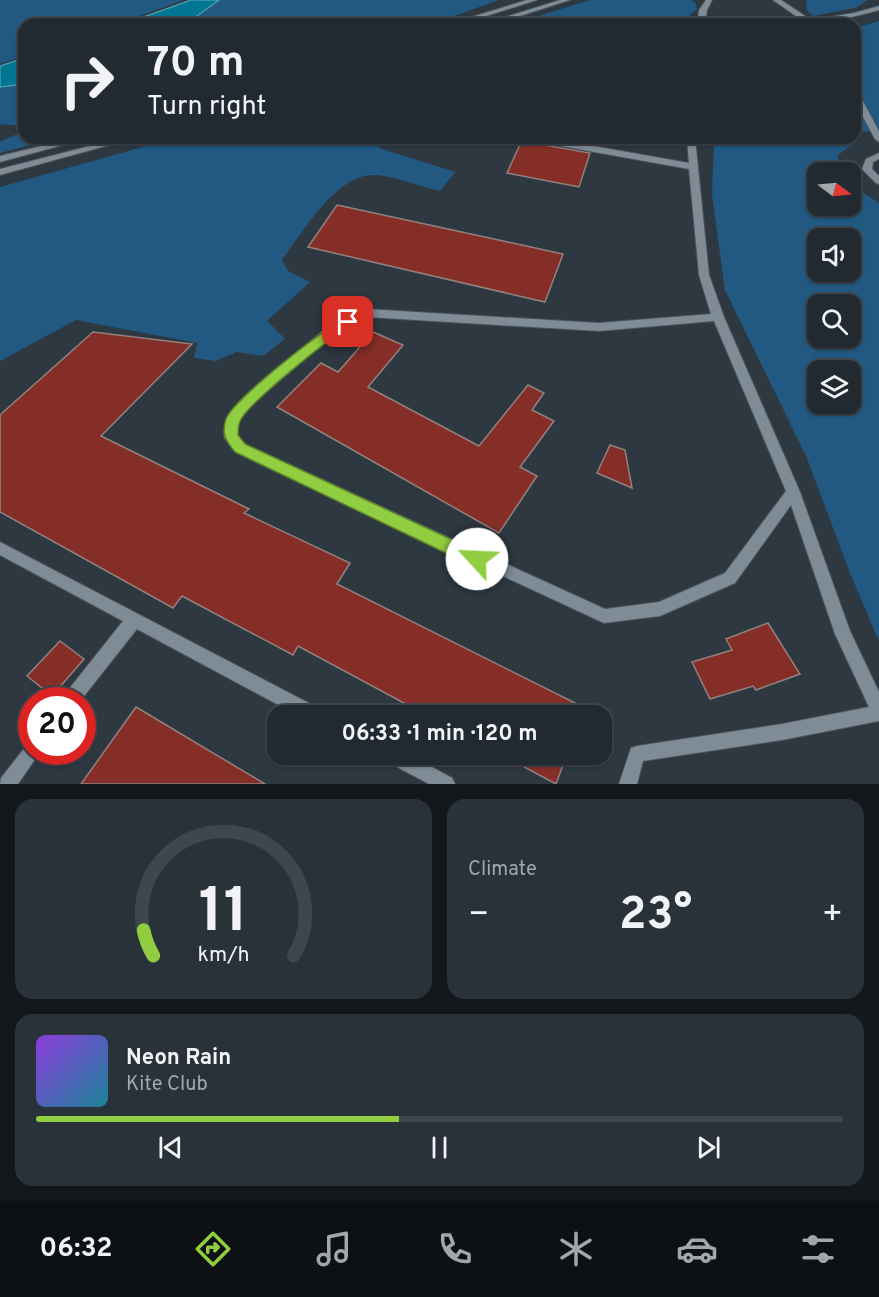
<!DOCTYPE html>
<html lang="en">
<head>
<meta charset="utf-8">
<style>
  :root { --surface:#222a31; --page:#2a3239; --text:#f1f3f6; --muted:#a2a7ab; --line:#3f464d; --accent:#91cd40 }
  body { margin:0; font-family:Overpass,sans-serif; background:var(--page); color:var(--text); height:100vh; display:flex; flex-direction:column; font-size:22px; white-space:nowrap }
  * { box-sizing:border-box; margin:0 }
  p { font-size:20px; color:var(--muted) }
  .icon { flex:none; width:33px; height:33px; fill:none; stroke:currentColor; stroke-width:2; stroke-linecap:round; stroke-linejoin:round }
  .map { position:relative; height:784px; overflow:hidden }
  .side { display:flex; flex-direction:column; gap:15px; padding:15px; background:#13171b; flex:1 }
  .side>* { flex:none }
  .hud { position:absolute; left:18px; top:18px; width:843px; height:126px; border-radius:18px; box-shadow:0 2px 4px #0004,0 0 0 2px var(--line); background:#222a31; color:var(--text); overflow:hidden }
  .needle { width:39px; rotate:106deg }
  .buttons { position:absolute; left:807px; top:162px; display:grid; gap:12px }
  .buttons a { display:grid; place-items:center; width:54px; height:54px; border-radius:12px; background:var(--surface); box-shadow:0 2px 4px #0004,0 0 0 2px var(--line); font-size:30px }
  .speed { position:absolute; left:18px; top:687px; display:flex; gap:12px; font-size:30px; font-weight:700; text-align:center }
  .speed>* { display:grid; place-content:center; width:78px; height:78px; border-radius:50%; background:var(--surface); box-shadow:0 2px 4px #0004,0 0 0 2px var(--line); line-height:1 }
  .speed .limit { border:9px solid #d22; background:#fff; color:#111 }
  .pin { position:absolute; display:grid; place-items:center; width:51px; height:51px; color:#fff; margin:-26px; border-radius:12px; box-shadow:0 3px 9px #0006 }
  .me { position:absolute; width:66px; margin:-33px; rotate:295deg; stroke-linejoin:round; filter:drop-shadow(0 0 4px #0008) }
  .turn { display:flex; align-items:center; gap:21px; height:126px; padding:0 30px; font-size:27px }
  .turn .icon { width:78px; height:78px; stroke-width:2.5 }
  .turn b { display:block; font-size:42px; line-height:51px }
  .big { font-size:45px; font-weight:700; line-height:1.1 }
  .side .card { flex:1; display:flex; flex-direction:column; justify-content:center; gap:9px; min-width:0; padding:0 21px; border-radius:18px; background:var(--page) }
  .side .dial { align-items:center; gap:0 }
  .dial svg { height:156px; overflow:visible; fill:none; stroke:var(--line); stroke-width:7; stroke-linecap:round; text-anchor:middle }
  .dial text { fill:var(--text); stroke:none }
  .song { display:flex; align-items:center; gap:18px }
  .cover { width:72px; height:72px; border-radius:9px; background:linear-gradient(135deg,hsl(270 70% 55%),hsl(190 70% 35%)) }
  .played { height:6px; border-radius:3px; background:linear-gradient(90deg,var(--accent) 45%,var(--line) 45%) }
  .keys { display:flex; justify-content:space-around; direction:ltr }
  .heat { display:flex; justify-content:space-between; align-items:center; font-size:33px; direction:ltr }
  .side .tiles { flex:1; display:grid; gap:15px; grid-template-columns:1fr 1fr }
  .card:last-child { grid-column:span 2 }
  .trip { position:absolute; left:267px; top:705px; width:345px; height:60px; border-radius:18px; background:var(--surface); box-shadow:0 2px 4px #0004,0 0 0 2px var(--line); font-weight:700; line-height:60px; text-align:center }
  .dock { display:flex; height:96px; justify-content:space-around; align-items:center; background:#0e1114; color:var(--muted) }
  .dock .icon { width:42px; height:42px }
  .dock .current { color:var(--accent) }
  .dock b { font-size:27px; color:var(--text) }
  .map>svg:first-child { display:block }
</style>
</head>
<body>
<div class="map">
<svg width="879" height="784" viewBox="0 0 879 784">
  <rect width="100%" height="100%" fill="#2e3841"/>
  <g fill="#215982" fill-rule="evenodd">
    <polygon points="0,0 184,0 117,24 24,24 24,56 0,64"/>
    <polygon points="191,0 499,0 432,24 124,24"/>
    <polygon points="590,0 691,0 695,2 697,9 680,24 616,24 597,19 579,21 576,24 513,24"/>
    <polygon points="806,0 868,0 855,8 813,16 807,11"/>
    <path d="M879 21V132L858 131 857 141 838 155 840 172H818V206H850L851 185 879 203V641L850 573 806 456 725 290 712 195 714 138H855V28ZM818 238H850V272H818ZM818 304H850V338H818ZM818 370H850V404H818Z"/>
    <polygon points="24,58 24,126 0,124 0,66"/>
    <polygon points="24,131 24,138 58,138 0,153 0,142"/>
    <path d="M175 138H380L379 148 455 172 440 191C418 186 397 177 376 175 337 172 303 232 282 260L288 271 310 282 267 321 285 339 263 356 236 352 216 361 194 358 197 343 76 320 0 361V187Z"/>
  </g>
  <g fill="#007693" stroke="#4599af" stroke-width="1.5">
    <polygon points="191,0 219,0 186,24 124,24"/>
    <polygon points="24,58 24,84 0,87 0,66"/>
  </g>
  <g fill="#852e27" stroke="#92827f" stroke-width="1.5">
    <polygon points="523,138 533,143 590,153 579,187 507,173"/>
    <polygon points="337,205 448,229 563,254 545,302 308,247"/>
    <polygon points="93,332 192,344 101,436 249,509 244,513 350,563 337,584 601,716 428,716 298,646 293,655 182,596 173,608 0,512 0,415"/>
    <polygon points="373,332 403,345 368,387 479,446 528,385 544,393 532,410 554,421 520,467 537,476 499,533 277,407 321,363 338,372"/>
    <polygon points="610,445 625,450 632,488 597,473"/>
    <polygon points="768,623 800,674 756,690 753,686 710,699 692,662 732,650 726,639"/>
    <polygon points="60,641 84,659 52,696 27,676"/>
    <polygon points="136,707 265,784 81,784"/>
    <polygon points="500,754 567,754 556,784"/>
  </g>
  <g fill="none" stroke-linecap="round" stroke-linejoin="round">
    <defs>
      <g id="service">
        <polygon points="527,0 537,0 461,24 449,24"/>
        <polygon points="560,0 570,0 495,24 483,24"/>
        <polygon points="706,0 712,0 707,10 705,24 697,24 699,10"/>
        <path d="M773 0H781L811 20 854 13 879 6V10C851 18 823 24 794 24L803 21Z"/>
        <polygon points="855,92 859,94 879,131 879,142 875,139 855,102"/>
        <polygon points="74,138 89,138 0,162 0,156"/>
        <polygon points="121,138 135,138 0,175 0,169"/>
        <path d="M529 138H548L689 163 687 138H695L709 275 724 317 800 492 850 631 879 692V721L782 740 643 761 637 784H619L631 748 637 746 782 724 869 707 835 634 791 505 735 583 660 616 604 623 236 452 224 437 227 419 243 399 326 328 366 309 599 323 711 314 699 275 689 169 533 141ZM367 317 599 331 714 321 786 491 725 573 659 602 605 609 244 444 237 436 239 421 251 405 334 334Z"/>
        <polygon points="879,153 879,159 873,162 872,169 879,176 879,184 876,183 862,169 866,159"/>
        <polygon points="0,542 322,710 324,716 299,716 137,629 81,700 63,700 65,694 123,621 0,555"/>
        <polygon points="32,744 32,752 40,752 18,784 0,784 1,778 26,746"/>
        <polygon points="382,754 408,754 452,778 455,784 429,784 384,760"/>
      </g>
    </defs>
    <use href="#service" stroke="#4c545c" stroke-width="2"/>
    <use href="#service" fill="#7f8b95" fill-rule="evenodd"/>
  </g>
  <path fill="#91cd40" stroke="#5e852a" stroke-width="1.5" d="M348 318 352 319V325C333 335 247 404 240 421 238 425 238 431 238 435L245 444 483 554 485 559 483 565 477 567 471 565 235 452C226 441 221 434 226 419 233 400 328 324 348 318Z"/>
</svg>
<div class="buttons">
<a><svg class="needle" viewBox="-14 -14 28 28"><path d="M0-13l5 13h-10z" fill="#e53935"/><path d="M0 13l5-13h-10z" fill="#a2a7ab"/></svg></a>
<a><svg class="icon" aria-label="sound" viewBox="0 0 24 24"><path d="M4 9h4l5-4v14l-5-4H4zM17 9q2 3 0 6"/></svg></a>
<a><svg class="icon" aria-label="search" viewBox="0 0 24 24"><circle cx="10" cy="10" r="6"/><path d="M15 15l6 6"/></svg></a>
<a><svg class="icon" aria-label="layers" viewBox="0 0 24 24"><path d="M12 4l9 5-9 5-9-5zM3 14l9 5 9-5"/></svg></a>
</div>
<div class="speed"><div class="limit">20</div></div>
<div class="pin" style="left:348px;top:322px;background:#d93025"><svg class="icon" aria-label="arrive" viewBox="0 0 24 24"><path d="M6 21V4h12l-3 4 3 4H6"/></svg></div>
<svg class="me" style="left:477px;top:559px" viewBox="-20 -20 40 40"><circle r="19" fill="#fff"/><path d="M0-13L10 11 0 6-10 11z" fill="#91cd40"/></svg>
<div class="trip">06:33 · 1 min · 120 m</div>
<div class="hud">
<div class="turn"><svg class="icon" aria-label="right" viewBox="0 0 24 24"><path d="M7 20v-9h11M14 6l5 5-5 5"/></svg><div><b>70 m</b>Turn right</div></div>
</div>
</div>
<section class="side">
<div class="tiles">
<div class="card dial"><svg viewBox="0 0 100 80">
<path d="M14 69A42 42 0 1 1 86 69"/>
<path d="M14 69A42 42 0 0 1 9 56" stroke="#91cd40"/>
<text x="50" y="56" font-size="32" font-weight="700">11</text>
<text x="50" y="72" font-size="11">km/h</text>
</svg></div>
<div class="card"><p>Climate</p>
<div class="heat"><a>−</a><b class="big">23°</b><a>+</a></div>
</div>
<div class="card">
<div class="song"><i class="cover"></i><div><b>Neon Rain</b><p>Kite Club</p></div></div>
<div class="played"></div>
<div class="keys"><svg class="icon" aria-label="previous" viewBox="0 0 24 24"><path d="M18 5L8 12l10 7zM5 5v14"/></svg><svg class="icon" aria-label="pause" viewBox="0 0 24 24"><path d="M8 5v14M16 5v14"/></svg><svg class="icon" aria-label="next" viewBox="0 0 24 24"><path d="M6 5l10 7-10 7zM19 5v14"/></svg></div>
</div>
</div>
</section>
<nav class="dock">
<b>06:32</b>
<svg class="icon current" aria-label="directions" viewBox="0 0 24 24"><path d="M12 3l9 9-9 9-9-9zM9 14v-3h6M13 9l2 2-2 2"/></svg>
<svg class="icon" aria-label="music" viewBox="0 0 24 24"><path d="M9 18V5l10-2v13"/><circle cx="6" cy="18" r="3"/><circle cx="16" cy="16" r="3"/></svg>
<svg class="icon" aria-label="phone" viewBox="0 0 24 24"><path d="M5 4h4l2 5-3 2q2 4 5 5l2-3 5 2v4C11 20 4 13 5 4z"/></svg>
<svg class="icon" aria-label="climate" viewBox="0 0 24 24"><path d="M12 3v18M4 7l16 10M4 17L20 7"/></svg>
<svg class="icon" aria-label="car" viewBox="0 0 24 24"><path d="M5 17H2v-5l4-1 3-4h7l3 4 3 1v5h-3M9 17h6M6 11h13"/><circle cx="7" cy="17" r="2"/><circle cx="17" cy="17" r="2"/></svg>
<svg class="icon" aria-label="filters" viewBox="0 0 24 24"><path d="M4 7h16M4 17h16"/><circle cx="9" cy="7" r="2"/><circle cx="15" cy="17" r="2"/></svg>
</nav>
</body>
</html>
